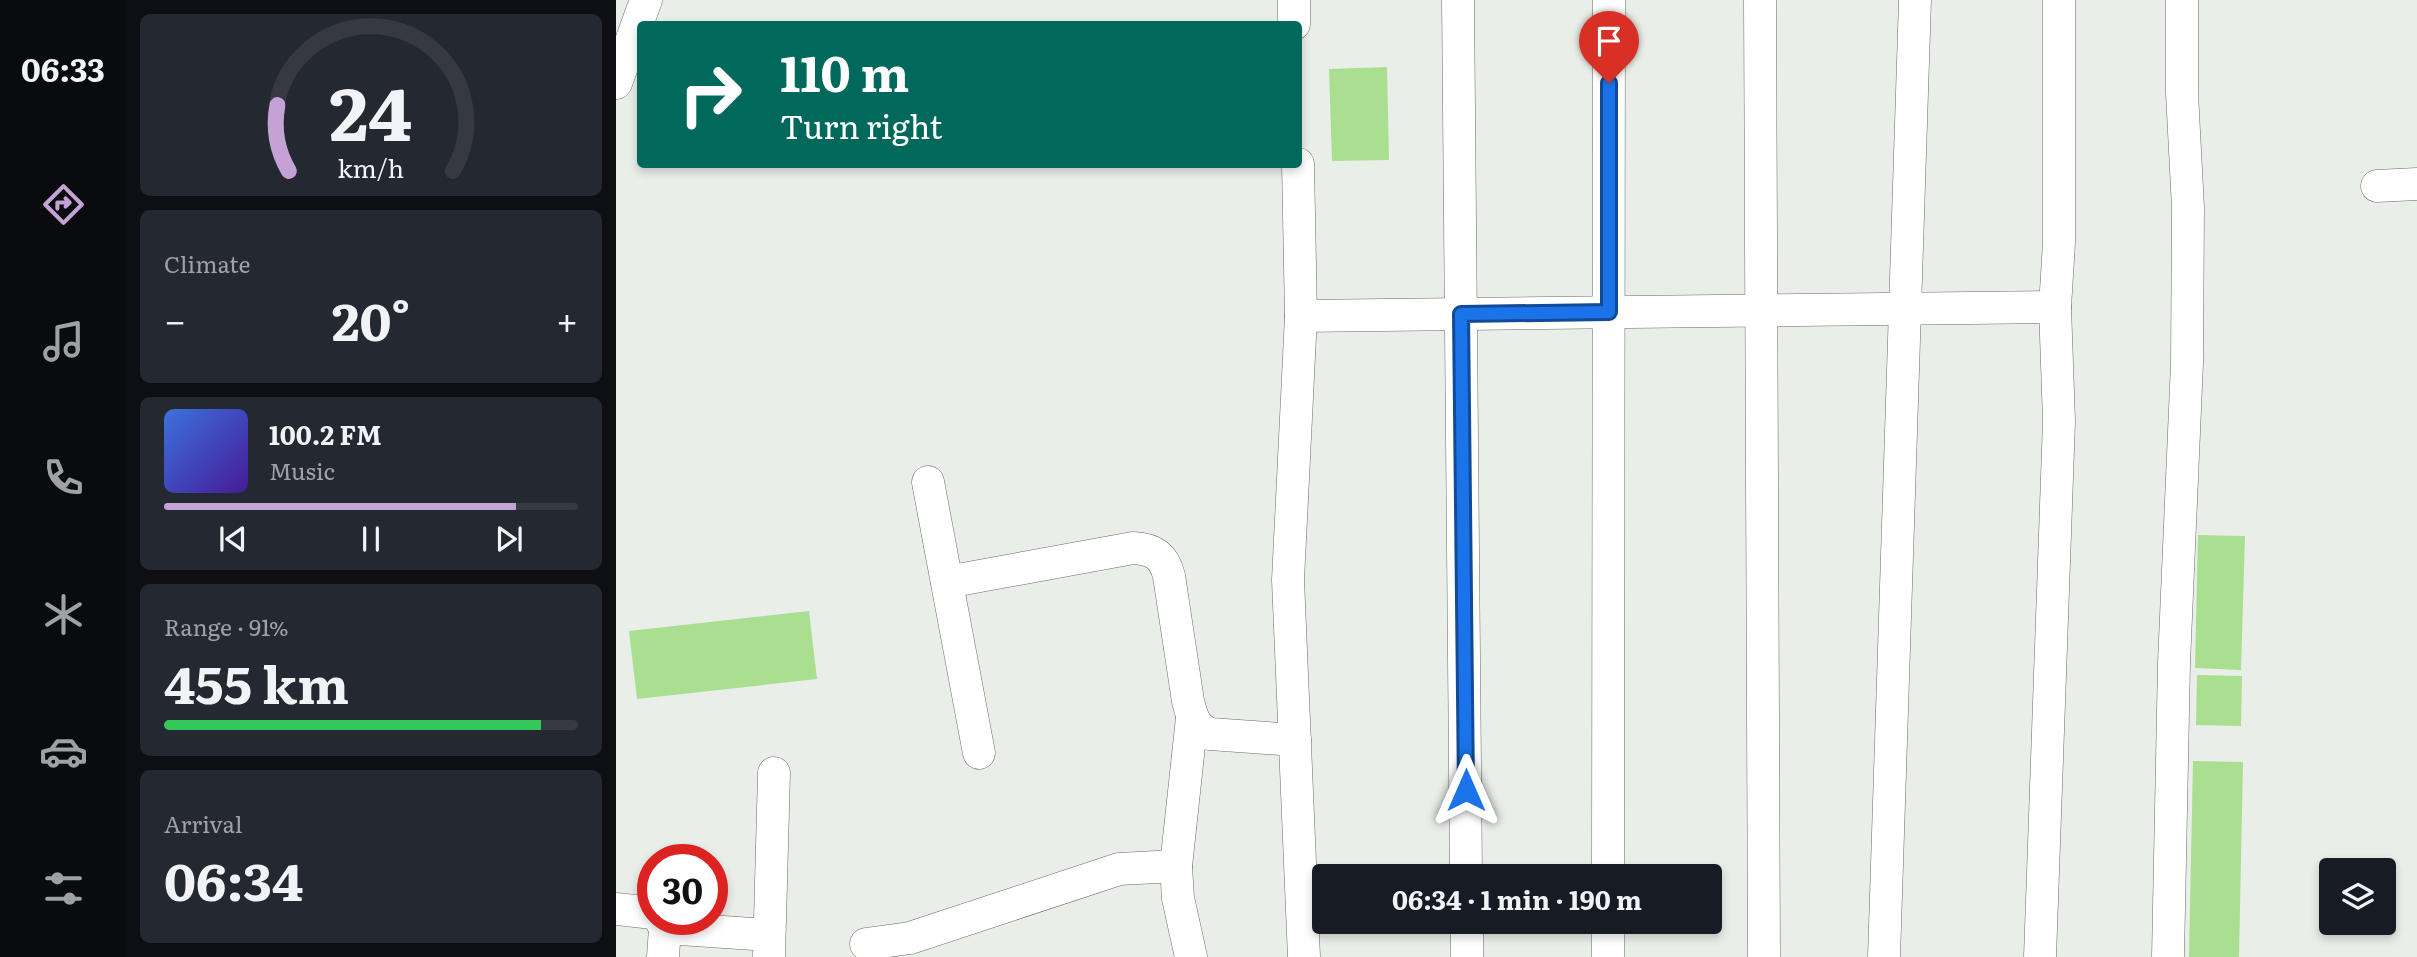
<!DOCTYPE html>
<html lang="en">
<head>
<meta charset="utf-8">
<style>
  :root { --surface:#171b24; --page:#242831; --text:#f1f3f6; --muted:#9ea1a6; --line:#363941; --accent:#c5a2d6 }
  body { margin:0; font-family:Literata,serif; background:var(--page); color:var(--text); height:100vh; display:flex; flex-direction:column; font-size:26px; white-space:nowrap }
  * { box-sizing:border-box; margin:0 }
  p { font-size:23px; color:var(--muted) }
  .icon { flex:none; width:38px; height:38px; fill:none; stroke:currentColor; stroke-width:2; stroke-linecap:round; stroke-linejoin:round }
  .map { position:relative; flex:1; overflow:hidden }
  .side { display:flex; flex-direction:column; gap:14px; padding:14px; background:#0d0f14; width:490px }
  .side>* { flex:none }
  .hud { position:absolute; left:21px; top:21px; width:665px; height:147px; border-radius:7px; box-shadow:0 4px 10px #0003; background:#00695c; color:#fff; overflow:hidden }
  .tools { position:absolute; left:1703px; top:858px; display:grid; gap:14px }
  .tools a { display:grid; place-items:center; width:77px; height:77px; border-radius:7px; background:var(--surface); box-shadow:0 4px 10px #0003; font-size:35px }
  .speed { position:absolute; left:21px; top:844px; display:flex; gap:14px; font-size:35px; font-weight:700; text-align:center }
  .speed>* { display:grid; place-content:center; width:91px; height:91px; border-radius:50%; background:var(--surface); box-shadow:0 4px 10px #0003; line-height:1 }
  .speed .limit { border:10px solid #d22; background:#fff; color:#111 }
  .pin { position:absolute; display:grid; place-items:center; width:60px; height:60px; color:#fff; margin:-72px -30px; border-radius:50% 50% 50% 0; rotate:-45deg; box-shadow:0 0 7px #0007 }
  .pin .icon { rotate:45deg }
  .me { position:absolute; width:77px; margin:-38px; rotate:0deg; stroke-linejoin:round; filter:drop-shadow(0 0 5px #0008) }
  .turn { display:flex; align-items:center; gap:24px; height:147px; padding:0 28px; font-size:32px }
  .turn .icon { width:91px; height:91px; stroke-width:2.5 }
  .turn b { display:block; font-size:49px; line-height:60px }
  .big { font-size:52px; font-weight:700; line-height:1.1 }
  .side .card { flex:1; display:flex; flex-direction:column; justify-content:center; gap:10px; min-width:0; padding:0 24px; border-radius:10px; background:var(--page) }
  .side .dial { align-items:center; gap:0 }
  .dial svg { height:182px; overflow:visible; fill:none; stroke:var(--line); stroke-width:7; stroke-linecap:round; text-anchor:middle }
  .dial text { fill:var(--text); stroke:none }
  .song { display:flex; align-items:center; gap:21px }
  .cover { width:84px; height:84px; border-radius:10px; background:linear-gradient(135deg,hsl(220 70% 55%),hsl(260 70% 35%)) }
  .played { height:7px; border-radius:4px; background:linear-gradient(90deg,var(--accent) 85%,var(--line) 85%) }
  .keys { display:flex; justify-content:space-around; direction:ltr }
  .heat { display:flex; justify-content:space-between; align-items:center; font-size:38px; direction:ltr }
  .charge { height:10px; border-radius:5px; background:linear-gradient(90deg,#34c759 91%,var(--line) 0) }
  .trip { position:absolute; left:696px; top:864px; width:410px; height:70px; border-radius:7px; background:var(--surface); box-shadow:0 4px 10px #0003; font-weight:700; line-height:70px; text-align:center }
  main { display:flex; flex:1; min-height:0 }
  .menu { display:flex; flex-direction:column; width:126px; justify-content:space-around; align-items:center; background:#090b0e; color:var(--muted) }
  .menu .icon { width:49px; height:49px }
  .menu .current { color:var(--accent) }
  .menu b { font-size:32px; color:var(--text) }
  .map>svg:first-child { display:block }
</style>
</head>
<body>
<main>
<nav class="menu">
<b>06:33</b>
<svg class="icon current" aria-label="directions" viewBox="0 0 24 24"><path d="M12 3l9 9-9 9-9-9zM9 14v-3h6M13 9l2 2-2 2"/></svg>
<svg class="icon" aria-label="music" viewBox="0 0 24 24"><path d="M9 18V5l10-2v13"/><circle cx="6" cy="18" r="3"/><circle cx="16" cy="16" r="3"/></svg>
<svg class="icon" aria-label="phone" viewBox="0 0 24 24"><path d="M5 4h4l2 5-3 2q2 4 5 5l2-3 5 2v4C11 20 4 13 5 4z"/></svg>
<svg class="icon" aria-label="climate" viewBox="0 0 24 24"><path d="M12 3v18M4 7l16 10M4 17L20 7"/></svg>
<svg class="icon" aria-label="car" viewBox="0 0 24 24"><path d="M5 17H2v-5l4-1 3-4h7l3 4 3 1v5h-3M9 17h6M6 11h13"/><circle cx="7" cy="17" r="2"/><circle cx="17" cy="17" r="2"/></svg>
<svg class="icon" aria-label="filters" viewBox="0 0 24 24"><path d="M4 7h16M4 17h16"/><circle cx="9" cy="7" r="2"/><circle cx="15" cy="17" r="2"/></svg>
</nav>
<section class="side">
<div class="card dial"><svg viewBox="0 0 100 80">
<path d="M14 69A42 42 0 1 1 86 69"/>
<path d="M14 69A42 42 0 0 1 9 40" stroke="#c5a2d6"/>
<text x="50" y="56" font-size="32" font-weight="700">24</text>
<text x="50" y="72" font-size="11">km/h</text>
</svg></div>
<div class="card"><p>Climate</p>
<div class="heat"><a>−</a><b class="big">20°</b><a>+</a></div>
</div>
<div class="card">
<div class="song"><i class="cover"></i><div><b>100.2 FM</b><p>Music</p></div></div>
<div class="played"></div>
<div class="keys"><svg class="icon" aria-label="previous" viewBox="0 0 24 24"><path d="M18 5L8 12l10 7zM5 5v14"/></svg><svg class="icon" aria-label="pause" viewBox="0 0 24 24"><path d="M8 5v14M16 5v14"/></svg><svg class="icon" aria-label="next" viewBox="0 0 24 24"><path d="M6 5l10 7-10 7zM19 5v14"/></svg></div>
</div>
<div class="card"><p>Range · 91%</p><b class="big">455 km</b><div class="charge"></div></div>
<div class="card"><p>Arrival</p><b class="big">06:34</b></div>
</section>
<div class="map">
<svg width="1801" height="957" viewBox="0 0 1801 957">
  <rect width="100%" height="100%" fill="#eaeee8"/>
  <g fill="#aade90">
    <polygon points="771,67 773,160 716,161 713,69"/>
    <polygon points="1582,535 1629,536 1625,670 1579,668"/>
    <polygon points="193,611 201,679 21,699 13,631"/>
    <polygon points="1581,675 1626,676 1625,726 1580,725"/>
    <polygon points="1577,761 1627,762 1623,957 1573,957"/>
  </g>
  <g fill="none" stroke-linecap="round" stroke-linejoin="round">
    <defs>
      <g id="minor">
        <polyline points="678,0 678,24"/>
        <polyline points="842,0 850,877"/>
        <polyline points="1144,0 1148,957"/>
        <polyline points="0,83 30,0"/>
        <polyline points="682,164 685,316 672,580 688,957"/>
        <polyline points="1761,186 1801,184"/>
        <polyline points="685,316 1439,307"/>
        <polyline points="312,482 363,753"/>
        <path d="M331 582 517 548C538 549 548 556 553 576L572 701C576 717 578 727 594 734L679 740"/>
        <polyline points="560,866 576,718"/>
        <polyline points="992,877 993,0"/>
        <polyline points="0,909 37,913"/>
        <polyline points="44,919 49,928 47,957"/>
        <polyline points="851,922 851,957"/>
        <polyline points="49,928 153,935"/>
        <polyline points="250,944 294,938 503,869 560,866 562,898 575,957"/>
        <polyline points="153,957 158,773"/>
        <polyline points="992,957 992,922"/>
        <polyline points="1268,957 1299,0"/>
        <polyline points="1424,957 1443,421 1439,307 1443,243 1443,0"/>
        <polyline points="1552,957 1558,663 1571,363 1572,208 1566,93 1566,0"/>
      </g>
    </defs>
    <use href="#minor" stroke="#686c66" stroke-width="33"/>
    <use href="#minor" stroke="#fff" stroke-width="32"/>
  </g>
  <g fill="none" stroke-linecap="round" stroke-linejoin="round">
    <defs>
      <polyline id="route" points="850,790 845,314 993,312 993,83"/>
    </defs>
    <use href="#route" stroke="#114b97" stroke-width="18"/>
    <use href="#route" stroke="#1a73e8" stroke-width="12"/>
  </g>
</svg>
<div class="tools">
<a><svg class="icon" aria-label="layers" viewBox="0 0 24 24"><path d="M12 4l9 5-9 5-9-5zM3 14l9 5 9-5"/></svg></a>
</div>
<div class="speed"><div class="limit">30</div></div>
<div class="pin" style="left:993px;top:83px;background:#d93025"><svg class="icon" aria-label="arrive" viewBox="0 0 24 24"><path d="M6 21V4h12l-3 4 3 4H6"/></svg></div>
<svg class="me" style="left:850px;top:790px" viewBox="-20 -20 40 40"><path d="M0-17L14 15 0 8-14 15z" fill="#1a73e8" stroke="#fff" stroke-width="4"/></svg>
<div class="trip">06:34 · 1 min · 190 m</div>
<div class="hud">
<div class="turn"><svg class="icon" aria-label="right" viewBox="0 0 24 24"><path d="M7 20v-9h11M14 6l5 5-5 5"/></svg><div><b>110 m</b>Turn right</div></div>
</div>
</div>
</main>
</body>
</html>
